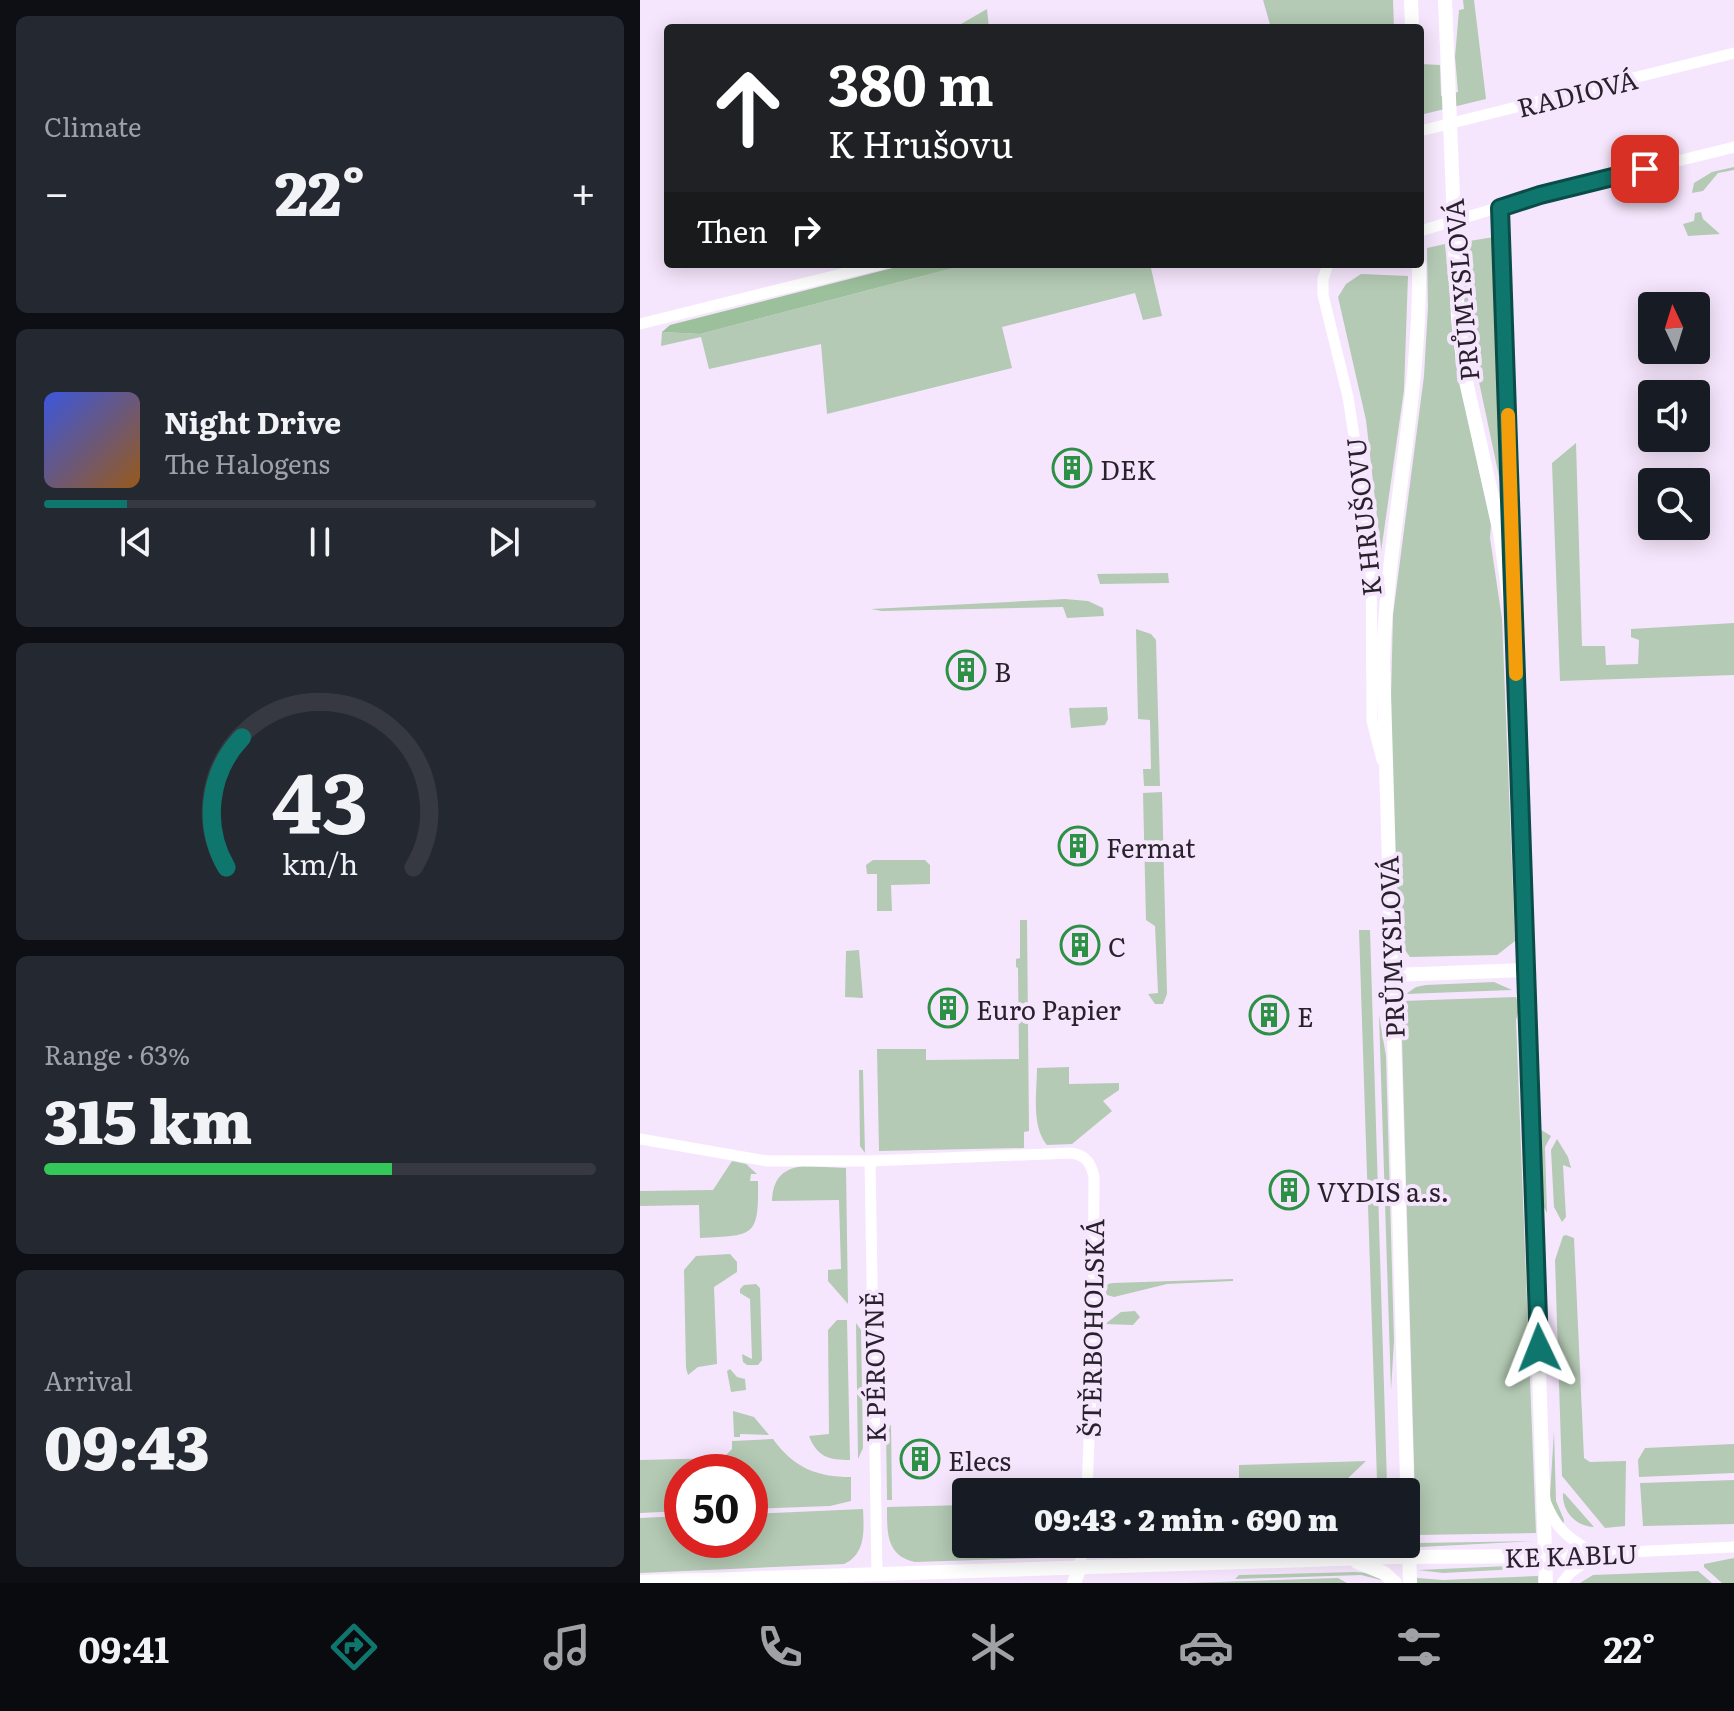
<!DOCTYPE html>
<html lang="en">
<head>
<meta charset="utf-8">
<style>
  :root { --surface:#171b24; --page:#242831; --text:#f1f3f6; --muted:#9ea1a6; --line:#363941; --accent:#0f766e }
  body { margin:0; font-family:Literata,serif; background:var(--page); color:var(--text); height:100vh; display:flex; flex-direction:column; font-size:30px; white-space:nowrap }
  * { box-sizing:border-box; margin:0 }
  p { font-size:26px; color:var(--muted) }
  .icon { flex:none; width:44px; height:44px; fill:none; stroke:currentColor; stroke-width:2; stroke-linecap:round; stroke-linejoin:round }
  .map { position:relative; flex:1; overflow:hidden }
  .sheet { display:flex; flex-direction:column; gap:16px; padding:16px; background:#0d0f14; width:640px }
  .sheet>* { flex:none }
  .hud { position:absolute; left:24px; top:24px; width:760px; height:244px; border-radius:8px; box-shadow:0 4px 20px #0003; background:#202124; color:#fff; overflow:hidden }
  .needle { width:52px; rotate:356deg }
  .tools { position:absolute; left:998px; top:292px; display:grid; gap:16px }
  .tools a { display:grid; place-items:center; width:72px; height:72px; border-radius:8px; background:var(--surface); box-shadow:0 4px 20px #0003; font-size:40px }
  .speed { position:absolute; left:24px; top:1454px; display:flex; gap:16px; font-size:40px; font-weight:700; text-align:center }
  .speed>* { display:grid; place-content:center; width:104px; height:104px; border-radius:50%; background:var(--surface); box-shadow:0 4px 20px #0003; line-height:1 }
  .speed .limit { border:12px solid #d22; background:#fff; color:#111 }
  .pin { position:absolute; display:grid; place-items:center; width:68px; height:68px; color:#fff; margin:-34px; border-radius:16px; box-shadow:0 4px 12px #0006 }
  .me { position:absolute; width:88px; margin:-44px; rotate:358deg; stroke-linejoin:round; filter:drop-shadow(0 0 6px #0008) }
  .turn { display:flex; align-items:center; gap:28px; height:168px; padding:0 32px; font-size:36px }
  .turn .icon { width:104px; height:104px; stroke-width:2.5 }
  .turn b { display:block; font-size:56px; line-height:68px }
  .then { display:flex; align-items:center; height:76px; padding:0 32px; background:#0003; gap:16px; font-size:30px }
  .big { font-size:60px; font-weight:800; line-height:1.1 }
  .sheet .card { flex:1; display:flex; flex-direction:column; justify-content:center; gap:12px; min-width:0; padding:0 28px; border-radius:12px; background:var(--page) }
  .sheet .dial { align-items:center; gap:0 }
  .dial svg { height:208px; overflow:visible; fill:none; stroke:var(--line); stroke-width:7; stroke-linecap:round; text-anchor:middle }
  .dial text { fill:var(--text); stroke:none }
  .song { display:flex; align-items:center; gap:24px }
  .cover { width:96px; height:96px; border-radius:12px; background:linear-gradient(135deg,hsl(230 70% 55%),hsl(30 70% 35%)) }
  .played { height:8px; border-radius:4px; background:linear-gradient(90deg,var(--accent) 15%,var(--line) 15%) }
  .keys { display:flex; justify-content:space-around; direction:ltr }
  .heat { display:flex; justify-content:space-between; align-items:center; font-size:44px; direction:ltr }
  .charge { height:12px; border-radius:6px; background:linear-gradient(90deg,#34c759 63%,var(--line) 0) }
  .trip { position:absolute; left:312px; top:1478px; width:468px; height:80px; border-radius:8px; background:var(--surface); box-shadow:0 4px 20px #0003; font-weight:800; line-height:80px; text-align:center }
  .tabs { display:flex; height:128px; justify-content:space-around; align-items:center; background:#090b0e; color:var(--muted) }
  .tabs .icon { width:56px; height:56px }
  .tabs .on { color:var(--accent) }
  .tabs b { font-size:36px; color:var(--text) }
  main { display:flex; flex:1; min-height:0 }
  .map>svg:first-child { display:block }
</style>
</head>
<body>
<main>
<section class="sheet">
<div class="card"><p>Climate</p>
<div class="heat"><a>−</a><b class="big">22°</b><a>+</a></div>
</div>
<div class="card">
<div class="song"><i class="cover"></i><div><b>Night Drive</b><p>The Halogens</p></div></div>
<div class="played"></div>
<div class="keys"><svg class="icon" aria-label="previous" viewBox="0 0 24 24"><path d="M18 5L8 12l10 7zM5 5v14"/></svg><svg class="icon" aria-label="pause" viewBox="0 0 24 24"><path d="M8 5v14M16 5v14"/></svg><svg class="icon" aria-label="next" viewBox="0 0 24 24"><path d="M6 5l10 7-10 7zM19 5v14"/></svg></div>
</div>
<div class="card dial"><svg viewBox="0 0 100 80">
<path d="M14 69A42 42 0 1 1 86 69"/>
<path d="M14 69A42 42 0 0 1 20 19" stroke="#0f766e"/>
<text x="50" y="56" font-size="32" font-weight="700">43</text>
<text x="50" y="72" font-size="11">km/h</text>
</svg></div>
<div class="card"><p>Range · 63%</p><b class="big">315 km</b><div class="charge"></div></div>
<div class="card"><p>Arrival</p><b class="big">09:43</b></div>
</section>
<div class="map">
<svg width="1094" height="1583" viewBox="0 0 1094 1583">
  <rect width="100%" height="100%" fill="#f6e6fd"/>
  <g fill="#b4cab4">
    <polygon points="623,0 753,0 754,28 631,28"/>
    <polygon points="823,0 834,0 846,99 780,115 781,64 800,65 801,96 818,92 815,57 819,10 824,9"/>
    <polygon points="347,9 349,28 314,28"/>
    <polygon points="1094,167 1094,170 1078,173 1063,191 1052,193 1054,183 1072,172"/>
    <polygon points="1061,212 1063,219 1080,234 1048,236 1043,224 1054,221 1055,213"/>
    <polygon points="854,237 861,486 823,306 823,242"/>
    <polygon points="805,244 817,370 851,525 850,538 862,619 875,941 857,955 770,957 759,942 750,738 753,615 784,376 788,307 787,248"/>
    <polygon points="329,264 510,264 522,316 503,320 495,293 362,327 372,368 187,414 181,344 69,369 61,337 21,346 22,332 60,334"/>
    <polygon points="721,274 768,276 764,390 741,552 726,420 698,297 706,284"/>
    <polygon points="936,443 942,646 965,646 966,665 998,664 999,640 991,637 991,629 1094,623 1094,675 920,681 912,463"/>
    <polygon points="528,573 529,583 460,584 457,574"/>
    <polygon points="425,599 448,601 463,608 464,616 427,618 423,607 242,611 231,609"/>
    <polygon points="496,629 511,634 516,640 520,786 504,786 503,769 511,769 510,720 498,719"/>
    <polygon points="467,707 468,719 465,725 431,728 429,708"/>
    <polygon points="522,792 527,994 523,1004 515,1004 508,994 518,993 515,926 506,920 503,793"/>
    <polygon points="233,860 285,860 290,865 290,884 251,885 252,911 237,911 237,874 227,874 226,865"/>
    <polygon points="380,920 387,920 389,1131 384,1132 384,1148 239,1151 237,1049 286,1049 286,1060 379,1059 378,968 376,967 376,959 380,958"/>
    <polygon points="719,930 730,930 747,1484 737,1480"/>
    <polygon points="219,950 223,998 205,997 206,951"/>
    <polygon points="854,982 872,990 766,994 776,987 786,985"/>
    <polygon points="876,997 880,1007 876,1020 896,1533 776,1535 761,1004 762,1001"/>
    <polygon points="739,1015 746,1056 754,1341 751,1390"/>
    <path d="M429 1067V1084L479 1083V1090L463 1101 472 1111 432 1144 407 1145C391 1126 397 1092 397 1068Z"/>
    <polygon points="219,1070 223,1070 225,1153 220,1146"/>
    <polygon points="898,1128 911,1136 905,1147 907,1213 901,1201"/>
    <polygon points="917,1139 928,1157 931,1168 923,1165 926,1217 922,1222 914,1207 911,1150"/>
    <path d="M92 1161 106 1164 117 1174H111L110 1181H118C119 1238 114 1235 60 1238L59 1205 0 1206V1191L73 1190Z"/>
    <path d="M163 1166 206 1168 208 1304 188 1281V1270L201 1269 199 1200 132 1201C133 1180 141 1169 163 1166Z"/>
    <polygon points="926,1235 934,1238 944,1458 950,1462 986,1461 985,1526 965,1528 922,1476 915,1260 923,1236"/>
    <polygon points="90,1254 97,1262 97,1272 74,1287 77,1364 58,1367 48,1375 46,1368 44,1270 56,1256"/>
    <polygon points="593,1279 593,1281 527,1284 474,1297 467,1295 465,1289 468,1284 473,1283"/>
    <polygon points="116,1284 120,1288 122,1360 118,1365 107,1365 103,1362 102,1354 112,1359 110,1299 100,1293 100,1289 104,1285"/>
    <polygon points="495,1311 500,1317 493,1325 465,1324 481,1312"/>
    <path d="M197 1320H207L210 1460C189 1460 177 1457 169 1436L189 1434 188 1330Z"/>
    <polygon points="216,1323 221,1330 223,1448 218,1459"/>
    <polygon points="90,1369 97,1377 105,1379 106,1390 91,1392 87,1371"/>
    <polygon points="93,1411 114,1417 129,1435 100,1434 100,1437 94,1437"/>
    <polygon points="251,1425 252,1500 247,1500 246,1427"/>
    <polygon points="914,1431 916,1501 924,1520 923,1525 911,1504 910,1495"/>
    <path d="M133 1439C154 1468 177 1477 211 1477V1501L190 1506 110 1509V1472H42V1511L0 1513V1460L83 1458 92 1449V1441Z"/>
    <polygon points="1094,1444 1094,1473 999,1477 998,1460 1005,1448"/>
    <polygon points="726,1461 704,1482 599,1488 599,1465"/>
    <polygon points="1094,1480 1094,1524 1003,1526 1000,1483"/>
    <path d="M923 1493 925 1494 954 1527C935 1526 922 1511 923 1493Z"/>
    <path d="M326 1505V1544H435L433 1557 275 1562C246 1556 247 1532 247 1507Z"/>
    <path d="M223 1509C224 1530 226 1554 204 1564L0 1573V1518L42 1516V1540H110V1514Z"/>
    <polygon points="896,1541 780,1547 777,1543"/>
    <polygon points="460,1544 705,1544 705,1545 560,1549 559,1544 548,1545 548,1550 481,1552"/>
    <polygon points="1094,1558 1094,1583 1082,1583 1064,1567 1064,1564"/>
    <polygon points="892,1565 897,1568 803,1573 778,1570"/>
    <polygon points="1058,1571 1072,1583 940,1583 953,1575"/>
    <polygon points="715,1572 729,1573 745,1581 721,1575 595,1579 599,1575"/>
    <polygon points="898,1576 898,1583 777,1583 777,1578 803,1580"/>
    <polygon points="698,1578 707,1583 546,1583"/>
  </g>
  <polygon fill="#9cbf9c" points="268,264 329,264 60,334 22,332 30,325"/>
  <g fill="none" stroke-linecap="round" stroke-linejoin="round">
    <g stroke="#fff" stroke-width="11">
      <polyline points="780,131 1094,53"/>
      <polyline points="860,208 873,583"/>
      <polyline points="780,231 900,195 1094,147"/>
      <polyline points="688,264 683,279 683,295 708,397 731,545 732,721 742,760"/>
      <polyline points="0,324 242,264"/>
      <path d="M0 1139 127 1161H230L431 1153C446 1155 451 1163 454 1177L453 1337 447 1492"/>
      <polyline points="230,1161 237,1574"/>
      <path d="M905 1501C917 1531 928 1537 954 1554"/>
      <polyline points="905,1556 1094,1547"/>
      <polyline points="440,1567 442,1544"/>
      <polyline points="922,1583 930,1573 954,1555"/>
    </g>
    <g stroke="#fff" stroke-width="14">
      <polyline points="751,975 886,970"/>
      <polyline points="434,1583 440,1567"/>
    </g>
    <g stroke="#fff" stroke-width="14">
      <polyline points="771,0 772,28"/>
      <polyline points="805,0 818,319 825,377 860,532 875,640 906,1583"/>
      <polyline points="718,1556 739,1544"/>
      <polyline points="717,1562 744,1573 755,1583"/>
      <polyline points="0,1582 756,1557 905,1556"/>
      <path d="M770 1583 743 659C748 525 781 399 779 264"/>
    </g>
  </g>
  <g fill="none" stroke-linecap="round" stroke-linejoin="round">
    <defs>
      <polyline id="route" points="899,1348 860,208 900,195 1005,169"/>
    </defs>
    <use href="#route" stroke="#0a4d48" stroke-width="20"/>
    <use href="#route" stroke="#0f766e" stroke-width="14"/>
    <polyline stroke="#f59e0b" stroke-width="14" points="868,415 876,674"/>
  </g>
  <defs>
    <symbol id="building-ring" viewBox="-11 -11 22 22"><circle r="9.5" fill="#f6e6fd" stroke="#2c9045" stroke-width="1.5"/><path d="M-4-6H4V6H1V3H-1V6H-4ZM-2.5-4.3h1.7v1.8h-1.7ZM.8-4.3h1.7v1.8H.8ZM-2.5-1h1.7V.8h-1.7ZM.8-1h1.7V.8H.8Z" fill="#2c9045"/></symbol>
  </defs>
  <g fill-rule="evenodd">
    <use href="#building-ring" x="410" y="446" width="44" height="44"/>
    <use href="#building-ring" x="304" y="648" width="44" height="44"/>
    <use href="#building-ring" x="416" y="824" width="44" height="44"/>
    <use href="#building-ring" x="418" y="923" width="44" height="44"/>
    <use href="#building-ring" x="286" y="986" width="44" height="44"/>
    <use href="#building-ring" x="607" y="993" width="44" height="44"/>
    <use href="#building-ring" x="627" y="1168" width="44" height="44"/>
    <use href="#building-ring" x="258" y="1437" width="44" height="44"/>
  </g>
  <g text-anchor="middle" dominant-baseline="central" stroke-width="8" stroke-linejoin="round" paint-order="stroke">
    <g font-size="26" fill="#29222c" stroke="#f6e6fd">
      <text transform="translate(937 92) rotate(-14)">RADIOVÁ</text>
      <text transform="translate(820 290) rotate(-95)">PRŮMYSLOVÁ</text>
      <text transform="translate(722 517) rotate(-96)">K HRUŠOVU</text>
      <text transform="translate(750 947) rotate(-92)">PRŮMYSLOVÁ</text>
      <text transform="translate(451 1328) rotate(-89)">ŠTĚRBOHOLSKÁ</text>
      <text transform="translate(233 1367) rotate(-91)">K PÉROVNĚ</text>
      <text transform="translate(931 1554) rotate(-2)">KE KABLU</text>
    </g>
    <g font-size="26" fill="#29222c" stroke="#f6e6fd" text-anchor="start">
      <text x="460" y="468">DEK</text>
      <text x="354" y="670">B</text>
      <text x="466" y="846">Fermat</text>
      <text x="468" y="945">C</text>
      <text x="336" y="1008">Euro Papier</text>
      <text x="657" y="1015">E</text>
      <text x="677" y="1190">VYDIS a.s.</text>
      <text x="308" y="1459">Elecs</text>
    </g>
  </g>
</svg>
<div class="tools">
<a><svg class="needle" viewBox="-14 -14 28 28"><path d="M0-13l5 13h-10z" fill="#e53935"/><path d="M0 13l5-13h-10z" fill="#9ea1a6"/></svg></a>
<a><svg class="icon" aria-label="sound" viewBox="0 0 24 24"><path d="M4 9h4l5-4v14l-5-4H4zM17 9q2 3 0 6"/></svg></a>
<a><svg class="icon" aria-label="search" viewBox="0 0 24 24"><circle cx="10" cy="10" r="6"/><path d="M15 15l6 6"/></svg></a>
</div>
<div class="speed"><div class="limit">50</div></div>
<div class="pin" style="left:1005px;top:169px;background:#d93025"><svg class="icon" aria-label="arrive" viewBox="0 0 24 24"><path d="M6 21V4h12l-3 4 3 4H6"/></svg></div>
<svg class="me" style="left:899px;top:1348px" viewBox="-20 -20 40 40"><path d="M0-17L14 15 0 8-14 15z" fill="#0f766e" stroke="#fff" stroke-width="4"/></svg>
<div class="trip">09:43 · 2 min · 690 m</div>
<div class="hud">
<div class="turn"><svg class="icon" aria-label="ahead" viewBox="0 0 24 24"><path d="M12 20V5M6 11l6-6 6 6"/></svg><div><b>380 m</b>K Hrušovu</div></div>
<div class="then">Then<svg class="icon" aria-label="right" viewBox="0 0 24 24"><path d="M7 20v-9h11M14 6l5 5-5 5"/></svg></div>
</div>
</div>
</main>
<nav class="tabs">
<b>09:41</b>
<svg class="icon on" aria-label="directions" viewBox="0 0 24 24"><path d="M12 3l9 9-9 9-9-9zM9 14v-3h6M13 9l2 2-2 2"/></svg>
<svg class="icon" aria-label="music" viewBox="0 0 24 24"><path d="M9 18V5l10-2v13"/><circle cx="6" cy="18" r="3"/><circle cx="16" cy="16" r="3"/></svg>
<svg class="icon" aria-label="phone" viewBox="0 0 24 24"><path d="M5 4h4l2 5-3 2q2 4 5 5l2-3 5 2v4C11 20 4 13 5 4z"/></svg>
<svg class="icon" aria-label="climate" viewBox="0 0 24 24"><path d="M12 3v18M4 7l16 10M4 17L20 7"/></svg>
<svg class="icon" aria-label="car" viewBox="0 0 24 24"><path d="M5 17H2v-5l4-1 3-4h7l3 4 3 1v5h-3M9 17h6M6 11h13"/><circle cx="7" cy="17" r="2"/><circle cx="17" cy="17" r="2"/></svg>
<svg class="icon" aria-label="filters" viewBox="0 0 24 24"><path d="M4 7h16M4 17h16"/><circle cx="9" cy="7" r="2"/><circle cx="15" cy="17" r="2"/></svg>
<b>22°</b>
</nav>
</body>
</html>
